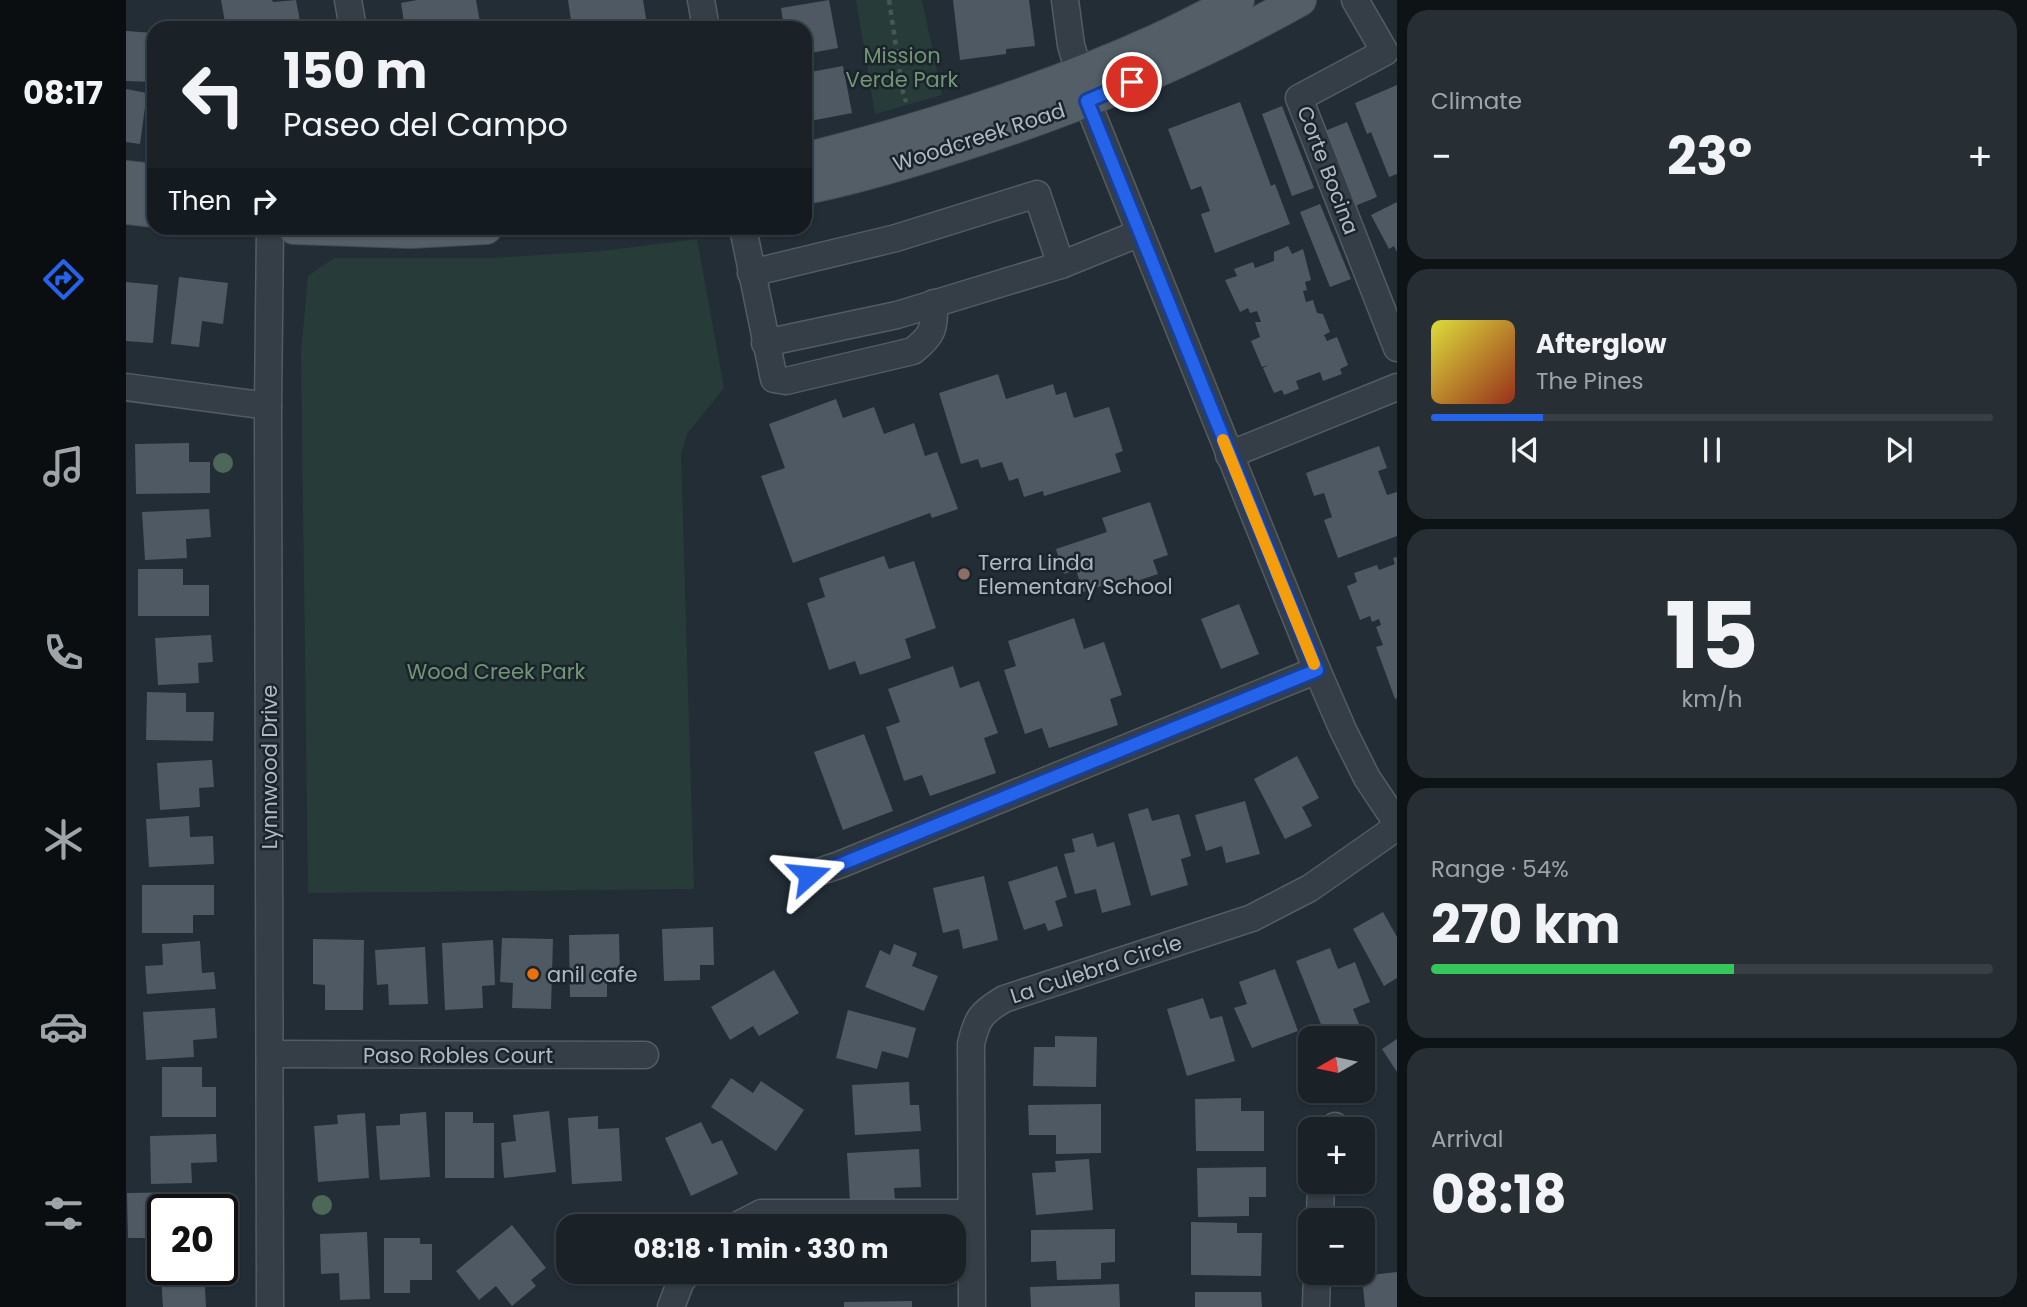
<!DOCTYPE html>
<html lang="en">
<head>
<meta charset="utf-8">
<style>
  :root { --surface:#1a2228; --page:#272f34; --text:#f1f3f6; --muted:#9fa4a8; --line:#383f45; --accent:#2563eb }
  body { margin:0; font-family:Poppins,sans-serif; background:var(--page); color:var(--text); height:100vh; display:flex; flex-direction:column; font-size:26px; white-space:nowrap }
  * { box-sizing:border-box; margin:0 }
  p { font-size:23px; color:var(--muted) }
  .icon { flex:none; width:38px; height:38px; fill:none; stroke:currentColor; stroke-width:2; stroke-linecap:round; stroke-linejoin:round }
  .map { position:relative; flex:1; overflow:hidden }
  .sheet { display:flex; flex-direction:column; gap:10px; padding:10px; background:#0e1316; width:630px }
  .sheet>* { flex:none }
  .guide { position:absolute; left:21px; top:21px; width:665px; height:214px; border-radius:21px; box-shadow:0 2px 5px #0004,0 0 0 2px var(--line); background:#1a2228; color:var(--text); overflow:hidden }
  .needle { width:46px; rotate:261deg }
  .fabs { position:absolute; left:1172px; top:1026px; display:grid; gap:14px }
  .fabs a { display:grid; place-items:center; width:77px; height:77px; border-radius:14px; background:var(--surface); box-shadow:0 2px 5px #0004,0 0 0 2px var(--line); font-size:35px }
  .speed { position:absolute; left:21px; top:1194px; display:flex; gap:14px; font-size:35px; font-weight:700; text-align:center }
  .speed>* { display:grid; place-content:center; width:91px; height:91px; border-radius:50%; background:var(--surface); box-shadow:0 2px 5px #0004,0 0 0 2px var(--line); line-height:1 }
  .speed .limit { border:4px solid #111; border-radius:10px; background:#fff; color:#111 }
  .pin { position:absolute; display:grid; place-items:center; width:60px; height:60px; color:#fff; margin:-30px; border:4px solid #fff; border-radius:50%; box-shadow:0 2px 7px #0007 }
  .me { position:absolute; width:77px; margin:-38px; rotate:72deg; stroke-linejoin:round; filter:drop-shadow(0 0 5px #0008) }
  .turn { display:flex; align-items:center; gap:24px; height:147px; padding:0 21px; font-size:32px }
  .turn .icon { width:91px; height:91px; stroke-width:2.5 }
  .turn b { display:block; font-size:49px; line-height:60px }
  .then { display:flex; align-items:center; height:66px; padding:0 21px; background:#0003; gap:14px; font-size:26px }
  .big { font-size:52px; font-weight:700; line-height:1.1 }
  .sheet .card { flex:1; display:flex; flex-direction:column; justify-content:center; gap:10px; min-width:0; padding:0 24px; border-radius:21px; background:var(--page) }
  .sheet .dial { align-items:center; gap:0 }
  .dial b { font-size:91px; line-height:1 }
  .song { display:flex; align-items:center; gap:21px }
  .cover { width:84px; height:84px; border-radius:10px; background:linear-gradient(135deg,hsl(60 70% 55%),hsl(10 70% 35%)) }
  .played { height:7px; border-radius:4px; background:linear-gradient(90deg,var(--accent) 20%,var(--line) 20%) }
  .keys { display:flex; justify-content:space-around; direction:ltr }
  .heat { display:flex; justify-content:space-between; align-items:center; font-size:38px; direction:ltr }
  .charge { height:10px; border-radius:5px; background:linear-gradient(90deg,#34c759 54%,var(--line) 0) }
  .trip { position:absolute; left:430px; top:1214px; width:410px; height:70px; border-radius:21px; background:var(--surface); box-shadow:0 2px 5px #0004,0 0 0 2px var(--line); font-weight:700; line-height:70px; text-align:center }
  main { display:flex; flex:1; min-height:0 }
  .tab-bar { display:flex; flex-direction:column; width:126px; justify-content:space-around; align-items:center; background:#0a0e10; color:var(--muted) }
  .tab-bar .icon { width:49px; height:49px }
  .tab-bar .on { color:var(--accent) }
  .tab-bar b { font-size:32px; color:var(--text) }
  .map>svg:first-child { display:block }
</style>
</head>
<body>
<main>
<nav class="tab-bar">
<b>08:17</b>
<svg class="icon on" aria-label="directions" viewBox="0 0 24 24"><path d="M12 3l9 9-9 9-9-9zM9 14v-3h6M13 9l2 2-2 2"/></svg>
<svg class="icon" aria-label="music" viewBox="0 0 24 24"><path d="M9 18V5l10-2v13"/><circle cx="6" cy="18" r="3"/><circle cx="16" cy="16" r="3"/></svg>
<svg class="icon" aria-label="phone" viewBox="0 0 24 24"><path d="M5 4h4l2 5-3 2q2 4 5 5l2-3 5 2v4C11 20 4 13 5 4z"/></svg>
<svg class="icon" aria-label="climate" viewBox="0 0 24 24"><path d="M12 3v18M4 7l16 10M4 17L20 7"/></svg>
<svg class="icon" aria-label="car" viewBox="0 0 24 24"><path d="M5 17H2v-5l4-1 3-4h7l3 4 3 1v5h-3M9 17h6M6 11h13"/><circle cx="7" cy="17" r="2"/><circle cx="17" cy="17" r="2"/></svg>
<svg class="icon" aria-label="filters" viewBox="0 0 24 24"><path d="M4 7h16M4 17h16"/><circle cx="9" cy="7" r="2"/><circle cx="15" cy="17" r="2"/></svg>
</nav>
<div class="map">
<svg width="1271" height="1307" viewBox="0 0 1271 1307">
  <rect width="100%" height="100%" fill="#222d36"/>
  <g fill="#273b39">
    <polygon points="730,0 796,0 816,95 749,114"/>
    <polygon points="571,239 598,388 561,434 555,454 568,889 182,893 175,352 182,276 208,258 366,258 476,251"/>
  </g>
  <g fill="#4e5964">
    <polygon points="95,0 146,0 147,2 170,0 175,26 162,28 100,28"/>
    <polygon points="291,0 350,0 355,28 279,28 275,3"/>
    <polygon points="442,0 517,0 521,24 498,28 446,28"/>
    <polygon points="703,0 712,48 679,54 679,28 658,28 655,8"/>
    <polygon points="827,0 903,0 909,46 880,49 880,54 834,60"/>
    <polygon points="0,31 28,33 28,82 0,81"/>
    <polygon points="717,66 726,113 679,122 679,73"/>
    <polygon points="1271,85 1271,174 1263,177 1245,132 1241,134 1229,103"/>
    <polygon points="0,89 21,93 14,144 0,142"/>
    <polygon points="1114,102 1145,186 1149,184 1164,224 1089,253 1075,214 1084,211 1075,186 1065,190 1042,129"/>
    <polygon points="1156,106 1188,188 1166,196 1136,114"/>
    <polygon points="1221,122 1251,197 1229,206 1199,131"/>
    <polygon points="1271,202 1271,252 1268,246 1263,249 1245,215"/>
    <polygon points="1194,204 1225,279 1204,287 1174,212"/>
    <polygon points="1162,246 1166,254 1177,249 1185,280 1179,282 1181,290 1177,291 1180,302 1187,300 1191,313 1197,314 1204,332 1198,335 1201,341 1211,337 1222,365 1214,369 1216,374 1197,381 1194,372 1170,381 1173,389 1158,395 1156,390 1148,393 1137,368 1142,365 1136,367 1125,341 1134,337 1129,322 1135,322 1131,311 1124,313 1122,308 1114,312 1099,280 1111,276 1108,269 1127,262 1129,268 1148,261 1148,252"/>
    <polygon points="53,277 102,283 97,324 76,321 73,347 45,344"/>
    <polygon points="0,282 32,285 27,343 0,341"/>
    <polygon points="872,374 880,399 927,384 930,395 940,392 948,418 983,407 997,451 989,454 995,472 918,496 917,491 898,497 892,478 883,481 876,462 855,468 852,459 835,464 813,393"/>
    <polygon points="710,399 717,418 748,407 758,434 788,423 799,456 811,452 832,509 806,518 804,513 667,563 635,476 659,468 643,424"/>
    <polygon points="63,443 63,462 84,462 84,493 10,494 9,444"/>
    <polygon points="1253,446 1261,468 1252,471 1261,495 1271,492 1271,536 1212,558 1198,520 1206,517 1198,493 1188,496 1180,473"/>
    <polygon points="1024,502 1042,555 1027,560 1032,574 1002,584 999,578 957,592 950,570 938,574 930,549 981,532 976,518"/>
    <polygon points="83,509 85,537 60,539 61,558 19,560 16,512"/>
    <polygon points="758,556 763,569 788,561 810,628 779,639 785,658 734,675 729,661 703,670 681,603 699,597 693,578"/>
    <polygon points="1271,557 1271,698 1269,699 1250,647 1257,645 1250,627 1255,625 1253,619 1246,622 1244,616 1234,620 1221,586 1231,582 1228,573 1251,565 1253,570 1269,564 1267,558"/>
    <polygon points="12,569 57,569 57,585 83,585 83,616 12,616"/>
    <polygon points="1113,604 1133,654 1095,669 1075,619"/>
    <polygon points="948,618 958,649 978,642 996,695 984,699 992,725 923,748 916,728 899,734 878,670 890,666 882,641"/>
    <polygon points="85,635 87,662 72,663 73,683 32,685 29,638"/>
    <polygon points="827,666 834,688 853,681 872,733 858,738 870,773 804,796 796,775 778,781 760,727 774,722 762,689"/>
    <polygon points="21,692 60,693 60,712 88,712 87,741 20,740"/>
    <polygon points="738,734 767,811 717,830 688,752"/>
    <polygon points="1171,756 1193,798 1176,807 1186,826 1159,839 1128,779"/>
    <polygon points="86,760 88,787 73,788 74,807 34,810 31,763"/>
    <polygon points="1119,801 1134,854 1100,863 1096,846 1080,851 1069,815"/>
    <polygon points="1022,808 1026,821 1053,814 1065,856 1055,859 1062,885 1025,896 1002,814"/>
    <polygon points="63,816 64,837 87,836 88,864 23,867 20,819"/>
    <polygon points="967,833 971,847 988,842 1005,905 976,913 970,889 949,894 938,854 949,852 946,839"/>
    <polygon points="931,866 941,897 929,901 937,926 922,931 919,923 898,930 882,882"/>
    <polygon points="858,876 872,940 837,949 833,929 817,933 807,888"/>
    <polygon points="16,885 88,885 88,915 67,915 67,933 16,933"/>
    <polygon points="1257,912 1271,937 1271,978 1258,986 1227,929"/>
    <polygon points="587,927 588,965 574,965 574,980 538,981 536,929"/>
    <polygon points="493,934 494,974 481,974 481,997 444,997 443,935"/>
    <polygon points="376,938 427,939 425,1009 386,1008 387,983 374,982"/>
    <polygon points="187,939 238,940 237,1010 199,1010 199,985 187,984"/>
    <polygon points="367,940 369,985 356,986 357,1008 319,1010 316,943"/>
    <polygon points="74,941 76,973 88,972 90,989 21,994 19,966 37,965 36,944"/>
    <polygon points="768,944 791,953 786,966 812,976 798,1011 739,987 754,950 764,955"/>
    <polygon points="299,947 302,1004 263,1005 262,984 251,985 249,950"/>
    <polygon points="1204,948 1212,969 1229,962 1244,1002 1227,1009 1233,1024 1200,1037 1170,961"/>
    <polygon points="1149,969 1172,1031 1126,1048 1108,1008 1121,1004 1113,982"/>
    <polygon points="648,970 673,1013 633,1036 627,1026 604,1040 585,1007"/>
    <polygon points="1077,998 1084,1019 1096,1016 1109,1061 1061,1076 1041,1009"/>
    <polygon points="89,1008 91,1038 67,1040 68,1057 20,1060 17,1012"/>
    <polygon points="722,1010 790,1028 782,1058 756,1051 751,1069 710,1058"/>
    <polygon points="929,1036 971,1037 970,1087 907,1086 908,1047 929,1047"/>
    <polygon points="1271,1039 1271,1072 1256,1049"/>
    <polygon points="36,1067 76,1067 76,1087 90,1087 90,1117 36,1117"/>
    <polygon points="605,1078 627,1093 635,1081 678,1110 650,1151 585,1107"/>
    <polygon points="783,1082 784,1105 793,1105 795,1131 729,1135 726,1085"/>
    <polygon points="1115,1098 1115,1111 1138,1111 1138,1151 1070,1151 1069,1099"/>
    <polygon points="975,1104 975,1153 930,1154 930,1135 903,1135 902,1105"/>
    <polygon points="423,1111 430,1172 378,1178 375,1143 390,1141 387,1115"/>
    <polygon points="300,1112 304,1177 254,1180 250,1126 274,1125 274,1114"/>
    <polygon points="319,1112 347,1112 347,1123 368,1123 368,1178 319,1178"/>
    <polygon points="239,1113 243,1178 192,1182 188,1126 212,1124 211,1115"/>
    <polygon points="472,1116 472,1129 493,1128 496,1181 446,1184 442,1118"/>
    <polygon points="575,1122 586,1144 596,1140 612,1174 565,1196 539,1138"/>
    <polygon points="90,1134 91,1162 65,1163 66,1183 25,1184 24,1136"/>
    <polygon points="793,1149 795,1187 768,1188 769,1199 724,1202 721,1153"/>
    <polygon points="963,1159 967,1210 910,1215 906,1173 930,1172 929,1161"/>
    <polygon points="1140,1167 1140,1197 1123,1197 1123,1216 1072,1217 1071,1168"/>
    <polygon points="64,1192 64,1209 37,1209 37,1238 2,1238 1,1193"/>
    <polygon points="1065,1222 1111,1223 1111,1233 1136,1233 1135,1276 1065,1275"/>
    <polygon points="386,1225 420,1268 405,1280 410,1286 386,1306 370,1286 353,1300 330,1271"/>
    <polygon points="989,1229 989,1262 975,1263 975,1279 931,1280 930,1261 905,1262 905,1230"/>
    <polygon points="241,1232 244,1299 214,1300 213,1273 195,1274 194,1234"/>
    <polygon points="258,1238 294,1238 294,1244 306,1244 306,1280 284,1280 284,1293 258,1293"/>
    <polygon points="34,1262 37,1262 37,1269 91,1269 92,1286 79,1287 80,1307 37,1307"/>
    <polygon points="731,1272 796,1272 797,1280 732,1284"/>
    <polygon points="1271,1272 1271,1307 1239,1307 1236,1276"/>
    <polygon points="993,1284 994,1307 905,1307 904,1287"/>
    <polygon points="1069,1292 1135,1292 1136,1307 1069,1307"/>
    <polygon points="786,1301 786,1307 718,1307 718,1302"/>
  </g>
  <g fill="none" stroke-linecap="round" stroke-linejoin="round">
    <defs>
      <g id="minor">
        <polyline points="222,0 227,28"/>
        <polyline points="575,0 580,28"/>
        <polyline points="939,0 945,45 961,101 1191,670 1217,730 1241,778 1271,823"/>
        <polyline points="1229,0 1259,52 1173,98 1271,348"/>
        <polyline points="144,228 142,406 144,1307"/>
        <path d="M617 228 648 379 660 381 787 351C808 334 808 329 808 303"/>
        <polyline points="625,273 770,238 911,194 935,265"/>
        <polyline points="639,343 771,315 935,265 1014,233"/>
        <polyline points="0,387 142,406"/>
        <polyline points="1103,455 1271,387"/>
        <polyline points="683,875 713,865 1191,670"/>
        <polyline points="145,1054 519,1055"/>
        <polyline points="1208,1129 1209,1126"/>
        <polyline points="1194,1220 1195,1181"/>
        <polyline points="608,1227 635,1213 845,1213"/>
        <polyline points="545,1307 555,1281 563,1272"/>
        <path d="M846 1307 845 1044C851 1018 855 1013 878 999L1126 918 1184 888 1271 827"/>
        <polyline points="1190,1307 1191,1272"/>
      </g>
      <g id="major">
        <path d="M679 159C799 129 918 91 1031 40 1058 28 1085 13 1112 0"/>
        <polyline points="0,177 28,180"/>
        <path d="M679 188C727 179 776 164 823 149 944 111 1063 62 1174 0"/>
        <polyline points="0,208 28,211"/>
        <polyline points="168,228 284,232 360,228"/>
      </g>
    </defs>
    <use href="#minor" stroke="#535c64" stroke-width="29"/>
    <use href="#major" stroke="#424a53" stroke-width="34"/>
    <polyline stroke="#465758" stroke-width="4.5" stroke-dasharray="5 5" stroke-linecap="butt" points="763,0 777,93 780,102"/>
    <use href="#minor" stroke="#353e46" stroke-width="26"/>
    <use href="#major" stroke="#535e66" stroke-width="32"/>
  </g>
  <g fill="#4d6759">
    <circle cx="97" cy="463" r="10"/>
    <circle cx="196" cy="1205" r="10"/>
  </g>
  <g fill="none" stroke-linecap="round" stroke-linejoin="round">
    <defs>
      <polyline id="route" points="683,875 713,865 1191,670 961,101 1006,82"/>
    </defs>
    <use href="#route" stroke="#184099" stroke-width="18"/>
    <use href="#route" stroke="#2563eb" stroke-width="12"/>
    <polyline stroke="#f59e0b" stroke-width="12" points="1097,440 1188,664"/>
  </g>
  <circle fill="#8d6e63" stroke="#1b232b" stroke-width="2.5" cx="838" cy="574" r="7"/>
  <circle fill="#e8710a" stroke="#1b232b" stroke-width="2.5" cx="407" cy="974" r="7"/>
  <g text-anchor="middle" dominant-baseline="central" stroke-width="5" stroke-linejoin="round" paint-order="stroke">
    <g font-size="21" fill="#719675" stroke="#1b232b">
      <text x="776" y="55">Mission<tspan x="776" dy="24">Verde Park</tspan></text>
      <text x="370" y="671">Wood Creek Park</text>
    </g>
    <g font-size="21" fill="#b0b9c3" stroke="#1b232b">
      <text transform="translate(853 137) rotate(-18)">Woodcreek Road</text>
      <text transform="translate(1202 170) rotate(69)">Corte Bocina</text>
      <text transform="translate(143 767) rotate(-90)">Lynnwood Drive</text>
      <text transform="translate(970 969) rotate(-18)">La Culebra Circle</text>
      <text x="332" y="1055">Paso Robles Court</text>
    </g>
    <g font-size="21" fill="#b0b9c3" stroke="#1b232b" text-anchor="start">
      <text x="852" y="562">Terra Linda<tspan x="852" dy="24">Elementary School</tspan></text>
      <text x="421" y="974">anil cafe</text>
    </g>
  </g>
</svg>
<div class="fabs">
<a><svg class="needle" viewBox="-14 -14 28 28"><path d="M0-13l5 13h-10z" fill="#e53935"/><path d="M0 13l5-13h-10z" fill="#9fa4a8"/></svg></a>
<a>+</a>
<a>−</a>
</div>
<div class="speed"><div class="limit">20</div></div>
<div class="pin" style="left:1006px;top:82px;background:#d93025"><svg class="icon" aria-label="arrive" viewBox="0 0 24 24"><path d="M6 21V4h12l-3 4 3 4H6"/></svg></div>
<svg class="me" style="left:683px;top:875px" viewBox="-20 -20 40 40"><path d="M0-17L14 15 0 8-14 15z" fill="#2563eb" stroke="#fff" stroke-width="4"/></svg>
<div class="trip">08:18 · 1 min · 330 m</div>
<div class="guide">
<div class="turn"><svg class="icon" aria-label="left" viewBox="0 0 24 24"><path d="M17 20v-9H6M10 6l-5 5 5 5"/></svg><div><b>150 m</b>Paseo del Campo</div></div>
<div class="then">Then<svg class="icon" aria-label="right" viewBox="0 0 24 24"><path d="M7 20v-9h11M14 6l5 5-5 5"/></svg></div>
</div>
</div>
<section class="sheet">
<div class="card"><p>Climate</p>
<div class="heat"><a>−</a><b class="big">23°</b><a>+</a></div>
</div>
<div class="card">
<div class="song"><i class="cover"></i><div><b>Afterglow</b><p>The Pines</p></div></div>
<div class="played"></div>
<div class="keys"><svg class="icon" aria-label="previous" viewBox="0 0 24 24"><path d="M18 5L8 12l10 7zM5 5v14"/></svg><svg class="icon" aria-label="pause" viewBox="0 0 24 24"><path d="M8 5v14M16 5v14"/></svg><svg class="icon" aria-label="next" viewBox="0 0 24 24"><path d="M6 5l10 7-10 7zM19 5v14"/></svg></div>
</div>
<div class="card dial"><b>15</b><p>km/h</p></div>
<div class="card"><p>Range · 54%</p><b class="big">270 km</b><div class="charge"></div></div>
<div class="card"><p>Arrival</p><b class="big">08:18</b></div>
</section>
</main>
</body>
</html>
